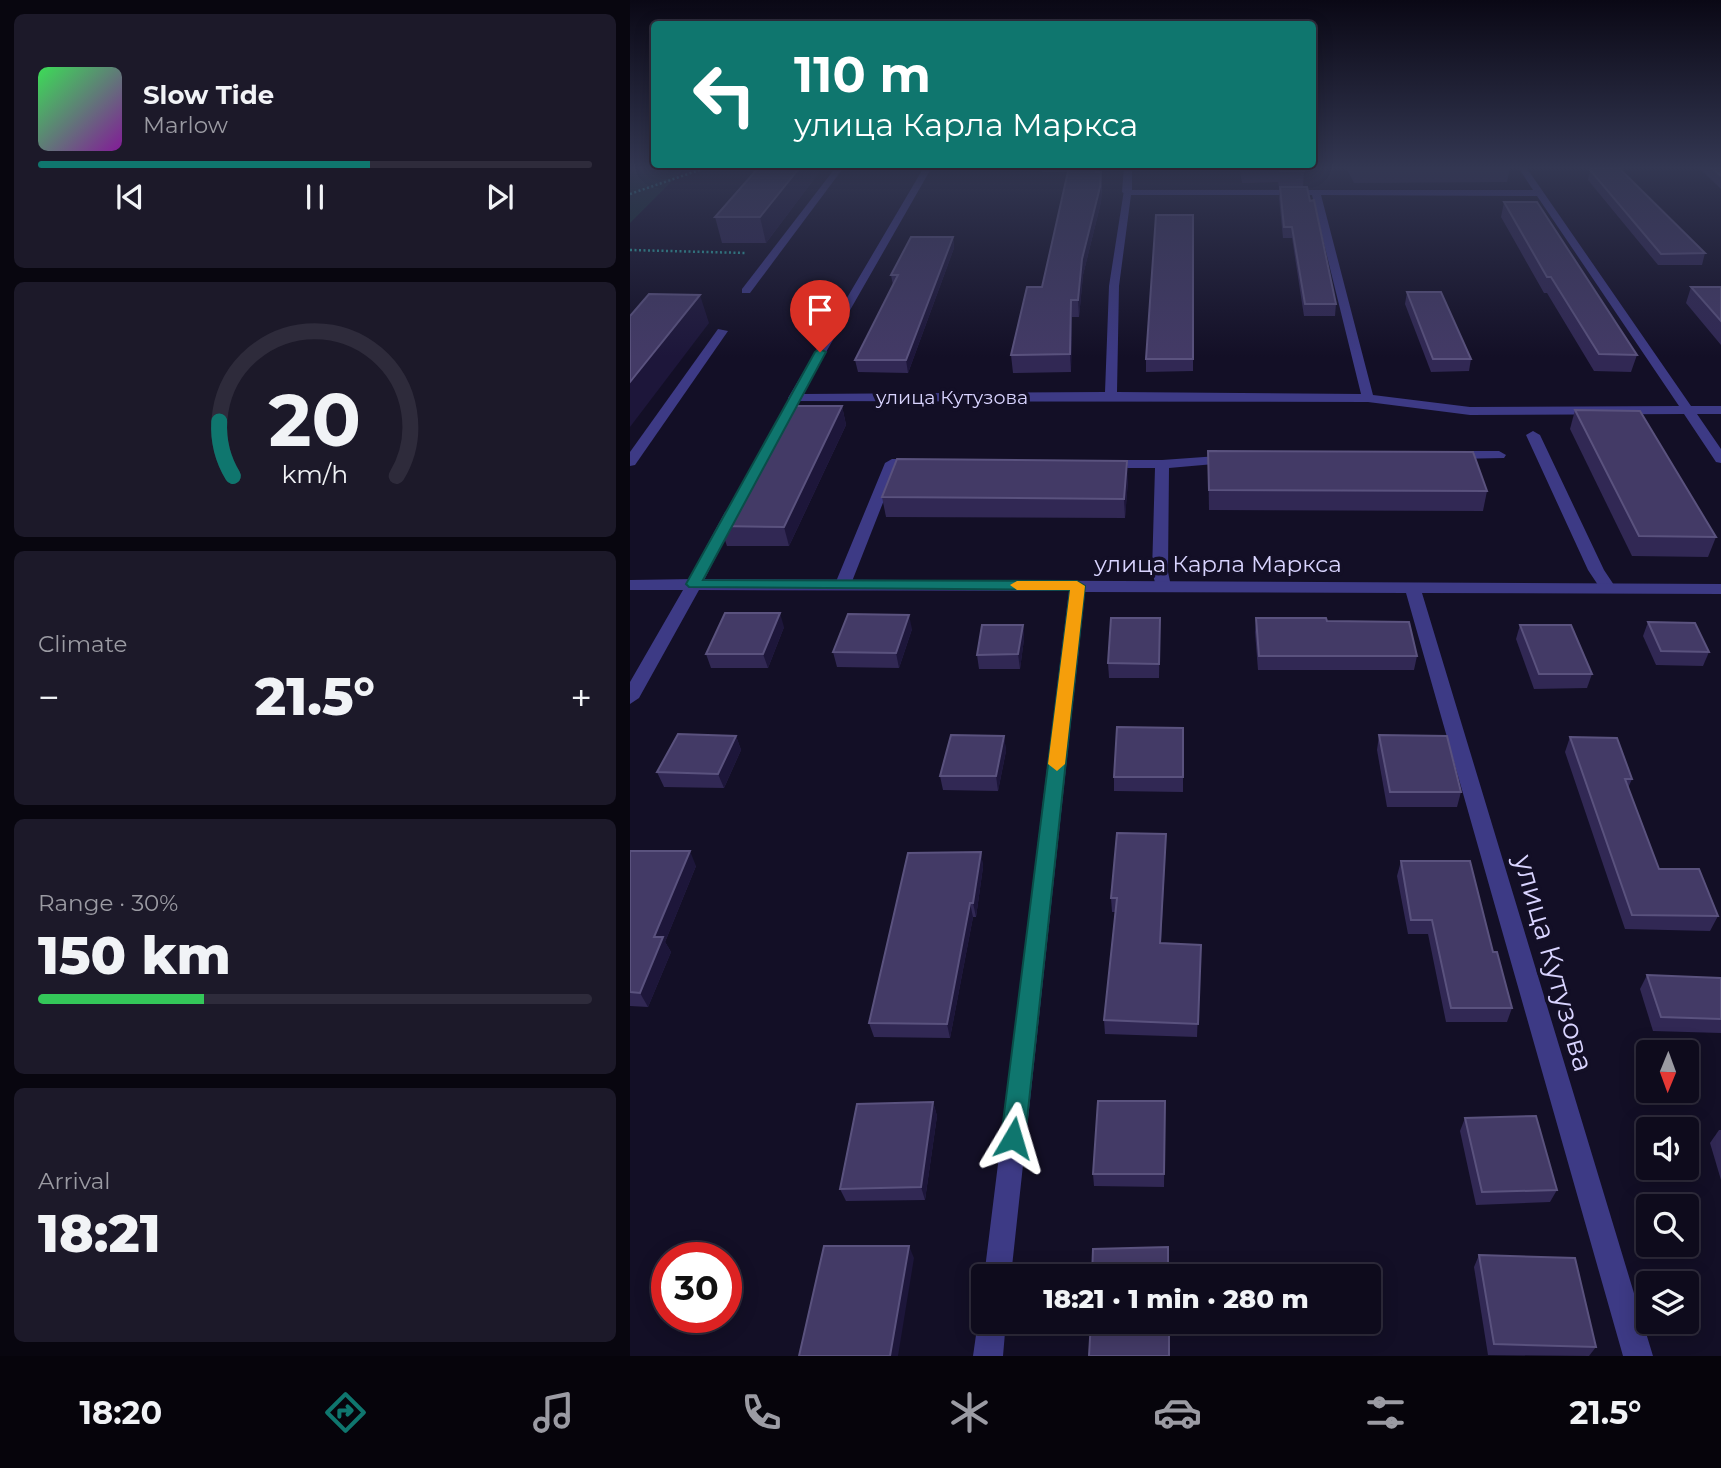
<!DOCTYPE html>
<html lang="en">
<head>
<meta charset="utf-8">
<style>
  :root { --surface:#0e0b1c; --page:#1c1929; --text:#f1f3f6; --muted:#9b9ba3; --line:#2e2b3b; --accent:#0f766e }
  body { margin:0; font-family:Montserrat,sans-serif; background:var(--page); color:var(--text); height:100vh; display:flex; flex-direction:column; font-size:26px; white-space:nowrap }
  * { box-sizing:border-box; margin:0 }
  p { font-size:23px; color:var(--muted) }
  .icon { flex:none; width:38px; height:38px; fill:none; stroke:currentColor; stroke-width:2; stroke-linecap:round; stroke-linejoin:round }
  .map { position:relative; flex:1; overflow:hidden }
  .panel { display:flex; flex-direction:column; gap:14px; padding:14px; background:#08060f; width:630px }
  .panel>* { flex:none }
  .banner { position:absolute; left:21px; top:21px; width:665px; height:147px; border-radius:7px; box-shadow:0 4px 18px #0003,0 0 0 2px var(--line); background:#0f766e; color:#fff; overflow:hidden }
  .needle { width:46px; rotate:181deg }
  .buttons { position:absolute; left:1006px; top:1040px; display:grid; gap:14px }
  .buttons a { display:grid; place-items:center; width:63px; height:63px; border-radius:7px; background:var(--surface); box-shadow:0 4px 18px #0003,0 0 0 2px var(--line); font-size:35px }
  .speed { position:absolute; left:21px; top:1242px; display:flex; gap:14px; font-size:35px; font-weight:700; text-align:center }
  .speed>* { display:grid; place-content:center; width:91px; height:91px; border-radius:50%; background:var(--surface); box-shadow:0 4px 18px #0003,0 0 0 2px var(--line); line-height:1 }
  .speed .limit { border:10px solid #d22; background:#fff; color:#111 }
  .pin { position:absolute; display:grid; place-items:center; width:60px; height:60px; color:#fff; margin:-72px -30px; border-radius:50% 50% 50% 0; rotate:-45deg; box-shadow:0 0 7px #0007 }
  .pin .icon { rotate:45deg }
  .me { position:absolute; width:77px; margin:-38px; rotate:7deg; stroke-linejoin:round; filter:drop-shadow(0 0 5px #0008) }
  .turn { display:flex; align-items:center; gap:24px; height:147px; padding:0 28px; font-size:32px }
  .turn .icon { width:91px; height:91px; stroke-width:2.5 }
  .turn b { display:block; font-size:49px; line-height:60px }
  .big { font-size:52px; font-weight:800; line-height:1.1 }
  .panel .card { flex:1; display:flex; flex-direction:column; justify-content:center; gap:10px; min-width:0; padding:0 24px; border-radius:10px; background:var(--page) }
  .panel .dial { align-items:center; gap:0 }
  .dial svg { height:182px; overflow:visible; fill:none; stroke:var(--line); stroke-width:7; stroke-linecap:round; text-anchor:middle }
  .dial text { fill:var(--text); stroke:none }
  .song { display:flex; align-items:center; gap:21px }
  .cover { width:84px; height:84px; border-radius:10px; background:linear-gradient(135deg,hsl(130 70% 55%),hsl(290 70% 35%)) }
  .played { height:7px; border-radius:4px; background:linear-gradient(90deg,var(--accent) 60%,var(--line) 60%) }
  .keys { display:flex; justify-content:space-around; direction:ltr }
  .heat { display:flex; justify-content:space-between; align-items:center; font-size:38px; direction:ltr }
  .charge { height:10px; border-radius:5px; background:linear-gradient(90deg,#34c759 30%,var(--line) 0) }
  .trip { position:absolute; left:341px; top:1264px; width:410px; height:70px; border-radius:7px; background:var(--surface); box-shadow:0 4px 18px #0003,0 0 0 2px var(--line); font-weight:800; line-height:70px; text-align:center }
  .menu { display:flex; height:112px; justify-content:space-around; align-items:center; background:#06040b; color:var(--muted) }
  .menu .icon { width:49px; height:49px }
  .menu .selected { color:var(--accent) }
  .menu b { font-size:32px; color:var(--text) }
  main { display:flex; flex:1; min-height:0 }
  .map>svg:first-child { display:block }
</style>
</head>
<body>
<main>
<section class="panel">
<div class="card">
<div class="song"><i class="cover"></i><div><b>Slow Tide</b><p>Marlow</p></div></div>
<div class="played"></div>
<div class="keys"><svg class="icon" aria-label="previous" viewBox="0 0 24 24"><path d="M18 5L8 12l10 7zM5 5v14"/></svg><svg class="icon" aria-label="pause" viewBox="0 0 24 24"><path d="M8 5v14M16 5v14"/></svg><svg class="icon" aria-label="next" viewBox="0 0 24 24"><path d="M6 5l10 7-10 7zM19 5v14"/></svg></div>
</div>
<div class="card dial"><svg viewBox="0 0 100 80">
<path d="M14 69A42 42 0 1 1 86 69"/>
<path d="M14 69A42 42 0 0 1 8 45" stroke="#0f766e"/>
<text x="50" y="56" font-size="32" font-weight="700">20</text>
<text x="50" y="72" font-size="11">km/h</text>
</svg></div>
<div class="card"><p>Climate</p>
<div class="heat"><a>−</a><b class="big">21.5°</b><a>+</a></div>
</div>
<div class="card"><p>Range · 30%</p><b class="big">150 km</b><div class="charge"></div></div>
<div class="card"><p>Arrival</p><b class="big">18:21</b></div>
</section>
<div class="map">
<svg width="1091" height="1356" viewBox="0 0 1091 1356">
  <rect width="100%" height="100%" fill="#130f26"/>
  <polygon fill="#12302f" points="0,167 56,167 0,223"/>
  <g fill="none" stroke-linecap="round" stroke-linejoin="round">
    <g stroke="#2fb8b0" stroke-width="2.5" stroke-dasharray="2 2.5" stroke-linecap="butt">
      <polyline points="0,194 78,167"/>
      <polyline points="0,250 116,253"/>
    </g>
    <g fill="#3d3a85" fill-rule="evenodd">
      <polygon points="206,167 214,167 120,293 112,293 112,289"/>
      <polygon points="494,167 502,167 502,192 497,195 492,192"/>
      <polygon points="88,329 98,331 5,465 0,466 0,452"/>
      <polygon points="903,431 910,435 974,570 986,588 984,591 972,591 958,570 896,435"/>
      <polygon points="869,451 876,455 874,458 823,459 816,455 823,451"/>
      <polygon points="602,455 607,456 607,462 539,468 538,572 541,586 533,591 527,589 522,572 525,468 473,468 466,464 473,460 532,460"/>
      <polygon points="262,459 288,459 295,463 288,467 267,467 221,584 219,587 207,587 205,584 255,463"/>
      <polygon points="102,508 109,512 72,584 70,587 58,587 56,584 95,512"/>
    </g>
    <g fill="#3d3a85" fill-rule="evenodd">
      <path d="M294 167H302L172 394 475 392 479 286 494 190H903L888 167H896L1061 406H1091V414H1067L1091 449V463L1086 462 1054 414 840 415 738 402 160 401 158 398ZM501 195H682L731 394 487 392 489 286ZM691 195 907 196 1049 406 840 407 743 395Z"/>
      <polygon points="64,579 1091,584 1091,594 792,593 1023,1356 993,1356 776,593 455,592 381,1276 354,1277 439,591 69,590 9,698 0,704 0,682 53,590 0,590 0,580"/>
      <polygon points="354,1310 354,1321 376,1321 373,1356 343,1356 348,1321"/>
    </g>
  </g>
  <g fill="#312854">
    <polygon points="129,167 193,167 136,243 92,243 85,217"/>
    <polygon points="412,167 470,167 469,172 471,172 472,186 471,202 453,275 449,317 442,317 441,372 383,373 381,355 412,287 438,172 412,172"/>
    <polygon points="609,167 673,167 674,171 673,187 706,304 705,316 674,316 662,238 653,238 649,198 650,187 649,187 648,182 612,183"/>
    <polygon points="716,167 880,167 877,182 724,183"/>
    <polygon points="1068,167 1091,167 1091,189"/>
    <polygon points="960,170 1075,253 1072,265 1028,265 958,180"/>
    <polygon points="874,202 1007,355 1001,372 964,371 917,293 914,293 871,217"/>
    <polygon points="563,215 563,371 516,372 516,359"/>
    <polygon points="323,237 324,248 278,373 228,372 225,360 263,285 261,275"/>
    <polygon points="1061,287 1091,287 1091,345 1056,303"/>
    <polygon points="777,292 841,359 839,371 801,372 775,304"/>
    <polygon points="212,406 216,425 159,546 97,546 90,526"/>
    <polygon points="945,410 1086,537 1078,557 1002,556 940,429"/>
    <polygon points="578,451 857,491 853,511 579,510"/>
    <polygon points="498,480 495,518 256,517 252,497"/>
    <polygon points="530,618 529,678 479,678 478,663"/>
    <polygon points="626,618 697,621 787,656 784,670 628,670 625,632"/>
    <polygon points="1018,622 1079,652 1073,666 1026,665 1013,636"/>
    <polygon points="393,625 394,639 390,669 349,669 347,655"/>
    <polygon points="890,625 962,674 957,688 904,689 886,639"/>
    <polygon points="154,627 138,668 81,668 76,654"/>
    <polygon points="282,629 269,668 207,667 203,652"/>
    <polygon points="553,728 553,792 484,791 484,777"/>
    <polygon points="749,735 831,792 827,807 757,807 747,750"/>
    <polygon points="106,736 111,750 94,788 34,787 27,772"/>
    <polygon points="374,736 376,751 368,791 313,790 310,776"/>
    <polygon points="940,737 1002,779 998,788 1029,869 1088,916 1080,931 995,929 935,752"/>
    <polygon points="536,834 531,943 571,945 567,1037 475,1034 474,1020 485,912 482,912 481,898"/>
    <polygon points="0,851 66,866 35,942 41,952 18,1007 0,1006"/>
    <polygon points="351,852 353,867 346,917 343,917 320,1038 244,1037 239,1023"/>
    <polygon points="771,861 882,1008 877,1022 816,1022 798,934 778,934 767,876"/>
    <polygon points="1017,975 1091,978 1091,1033 1023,1031 1010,989"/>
    <polygon points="535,1101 534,1187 464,1186 463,1174"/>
    <polygon points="303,1102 307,1116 295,1200 216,1201 210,1189"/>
    <polygon points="835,1118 927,1190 920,1202 846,1205 830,1131"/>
    <polygon points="1089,1130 1091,1130 1091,1180 1080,1143"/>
    <polygon points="849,1255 966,1347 959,1356 858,1355 844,1267"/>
  </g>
  <g fill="#1d163a">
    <polygon points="170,167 193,167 136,243 130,217"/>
    <polygon points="471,172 471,202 453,275 449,317 448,300 452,259"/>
    <polygon points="323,237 324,248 278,373 276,360"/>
    <polygon points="70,295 79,323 0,427 0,382"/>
    <polygon points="441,300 442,317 441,372 440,354"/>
    <polygon points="212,406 216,425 159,546 154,527"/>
    <polygon points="497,461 498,480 495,518 494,499"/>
    <polygon points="150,613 154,627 138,668 133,654"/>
    <polygon points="279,615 282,629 269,668 266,653"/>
    <polygon points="393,625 394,639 390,669 388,654"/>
    <polygon points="106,736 111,750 94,788 88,774"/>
    <polygon points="374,736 376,751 368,791 366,776"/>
    <polygon points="536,834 536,849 530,958 530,943"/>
    <polygon points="60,851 66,866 35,942 41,952 18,1007 10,993 24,937"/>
    <polygon points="351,852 353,867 346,917 343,903"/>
    <polygon points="340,903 343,917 320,1038 317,1024"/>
    <polygon points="303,1102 307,1116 295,1200 291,1187"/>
    <polygon points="279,1246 284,1258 268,1356 260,1356"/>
  </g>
  <g fill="#433a66" stroke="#5a527e" stroke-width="2">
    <polygon points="129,167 170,167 130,217 85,217"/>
    <polygon points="439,167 467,167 466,172 471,172 470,187 452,259 448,300 441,300 440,354 381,355 397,287 412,287"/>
    <polygon points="649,167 673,167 674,171 650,171"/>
    <polygon points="964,167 988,167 1075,253 1031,254 960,170"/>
    <polygon points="1081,167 1091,167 1091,176"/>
    <polygon points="650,187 677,187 680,201 684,200 706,304 675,304 662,227 654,227"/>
    <polygon points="874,202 907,202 1007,355 969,354 921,277 917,277"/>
    <polygon points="526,215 563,215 563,359 516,359"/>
    <polygon points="281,237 323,237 276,360 225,360 268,275 261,275"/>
    <polygon points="1061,287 1091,287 1091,321"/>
    <polygon points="777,292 811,292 841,359 803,359"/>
    <polygon points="19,294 70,295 0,382 0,316"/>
    <polygon points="158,406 212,406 154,527 90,526"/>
    <polygon points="945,410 1010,411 1086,537 1009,536"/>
    <polygon points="578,451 843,452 857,491 579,490"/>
    <polygon points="267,459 497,461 494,499 252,497"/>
    <polygon points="95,613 150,613 133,654 76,654"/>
    <polygon points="218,614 279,615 266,653 203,652"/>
    <polygon points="481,618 530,618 529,664 478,663"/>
    <polygon points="626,618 696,618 697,621 779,622 787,656 629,656"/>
    <polygon points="1018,622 1065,623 1079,652 1031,651"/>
    <polygon points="352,625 393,625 388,654 347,655"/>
    <polygon points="890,625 941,625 962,674 909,674"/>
    <polygon points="487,727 553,728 553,777 484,777"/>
    <polygon points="48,734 106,736 88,774 27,772"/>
    <polygon points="321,735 374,736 366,776 310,776"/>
    <polygon points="749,735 817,736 831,792 760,792"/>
    <polygon points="940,737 987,738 1002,779 995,779 1029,869 1069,869 1088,916 1002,915"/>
    <polygon points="487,833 536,834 530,943 571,945 568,1024 474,1020 487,898 481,898"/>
    <polygon points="0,851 60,851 24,937 33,937 10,993 0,992"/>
    <polygon points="351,852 343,903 340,903 317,1024 239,1023 278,853"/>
    <polygon points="771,861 840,861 863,952 867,952 882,1008 821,1008 802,920 781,920"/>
    <polygon points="1017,975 1091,978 1091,1019 1031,1017"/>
    <polygon points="468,1101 535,1101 534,1174 463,1174"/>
    <polygon points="303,1102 291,1187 210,1189 227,1104"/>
    <polygon points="906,1116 927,1190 852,1192 835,1118"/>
    <polygon points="194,1246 279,1246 260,1356 169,1356"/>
    <polygon points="538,1247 538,1276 462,1276 463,1249"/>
    <polygon points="849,1255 945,1258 966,1347 864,1344"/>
    <polygon points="461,1321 539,1321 539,1356 459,1356"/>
  </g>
  <linearGradient id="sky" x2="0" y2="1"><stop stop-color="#0a0815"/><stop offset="0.47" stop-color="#333752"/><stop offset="1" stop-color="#333752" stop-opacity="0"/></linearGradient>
  <rect width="1091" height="357" fill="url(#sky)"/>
  <polygon fill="#0f766e" stroke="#0a4d48" stroke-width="2" points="190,349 196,352 73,580 447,581 455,586 395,1138 391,1146 383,1149 375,1146 371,1138 440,590 59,587 56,584 185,352"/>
  <polygon fill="#f59e0b" points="447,581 455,586 435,764 427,771 418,764 440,590 387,590 380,585 387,581"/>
  <g text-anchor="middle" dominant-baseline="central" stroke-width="7" stroke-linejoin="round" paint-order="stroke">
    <g font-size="19" fill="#d9d4ff" stroke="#130f26">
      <text x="322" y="397">улица Кутузова</text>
    </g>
    <g font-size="23" fill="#d9d4ff" stroke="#130f26">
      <text x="588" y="564">улица Карла Маркса</text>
    </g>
    <g font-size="28" fill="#d9d4ff" stroke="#130f26">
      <text transform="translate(924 963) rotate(74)">улица Кутузова</text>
    </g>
  </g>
</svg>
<div class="buttons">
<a><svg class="needle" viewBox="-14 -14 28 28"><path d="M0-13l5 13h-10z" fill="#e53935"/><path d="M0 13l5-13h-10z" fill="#9b9ba3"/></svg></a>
<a><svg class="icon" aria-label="sound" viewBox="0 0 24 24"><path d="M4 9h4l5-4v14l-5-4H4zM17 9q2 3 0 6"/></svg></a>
<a><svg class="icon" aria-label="search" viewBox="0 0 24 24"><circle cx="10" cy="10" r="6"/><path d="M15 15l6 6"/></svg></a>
<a><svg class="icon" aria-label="layers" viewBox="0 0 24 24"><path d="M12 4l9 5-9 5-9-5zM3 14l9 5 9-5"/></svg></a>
</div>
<div class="speed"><div class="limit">30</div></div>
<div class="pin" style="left:190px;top:352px;background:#d93025"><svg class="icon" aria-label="arrive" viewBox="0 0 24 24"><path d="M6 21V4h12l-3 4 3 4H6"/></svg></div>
<svg class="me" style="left:383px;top:1138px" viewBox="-20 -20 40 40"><path d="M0-17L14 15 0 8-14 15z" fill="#0f766e" stroke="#fff" stroke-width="4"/></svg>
<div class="trip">18:21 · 1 min · 280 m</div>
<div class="banner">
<div class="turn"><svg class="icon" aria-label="left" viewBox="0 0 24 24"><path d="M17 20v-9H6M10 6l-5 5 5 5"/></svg><div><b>110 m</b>улица Карла Маркса</div></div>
</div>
</div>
</main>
<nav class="menu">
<b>18:20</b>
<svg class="icon selected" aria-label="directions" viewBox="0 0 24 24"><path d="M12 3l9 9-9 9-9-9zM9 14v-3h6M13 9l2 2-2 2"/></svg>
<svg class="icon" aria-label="music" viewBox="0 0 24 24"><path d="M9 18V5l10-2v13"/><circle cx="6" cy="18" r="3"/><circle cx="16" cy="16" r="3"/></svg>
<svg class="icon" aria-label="phone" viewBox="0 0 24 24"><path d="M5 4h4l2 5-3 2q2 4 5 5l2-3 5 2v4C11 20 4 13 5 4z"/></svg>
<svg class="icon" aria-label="climate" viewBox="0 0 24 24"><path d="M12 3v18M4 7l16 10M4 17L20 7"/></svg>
<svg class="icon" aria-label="car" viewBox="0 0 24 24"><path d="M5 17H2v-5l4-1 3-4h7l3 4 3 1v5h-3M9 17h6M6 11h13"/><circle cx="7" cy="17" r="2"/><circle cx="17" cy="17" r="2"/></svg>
<svg class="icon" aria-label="filters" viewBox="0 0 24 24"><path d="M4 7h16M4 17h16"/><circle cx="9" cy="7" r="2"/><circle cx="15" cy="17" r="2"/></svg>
<b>21.5°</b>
</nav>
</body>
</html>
